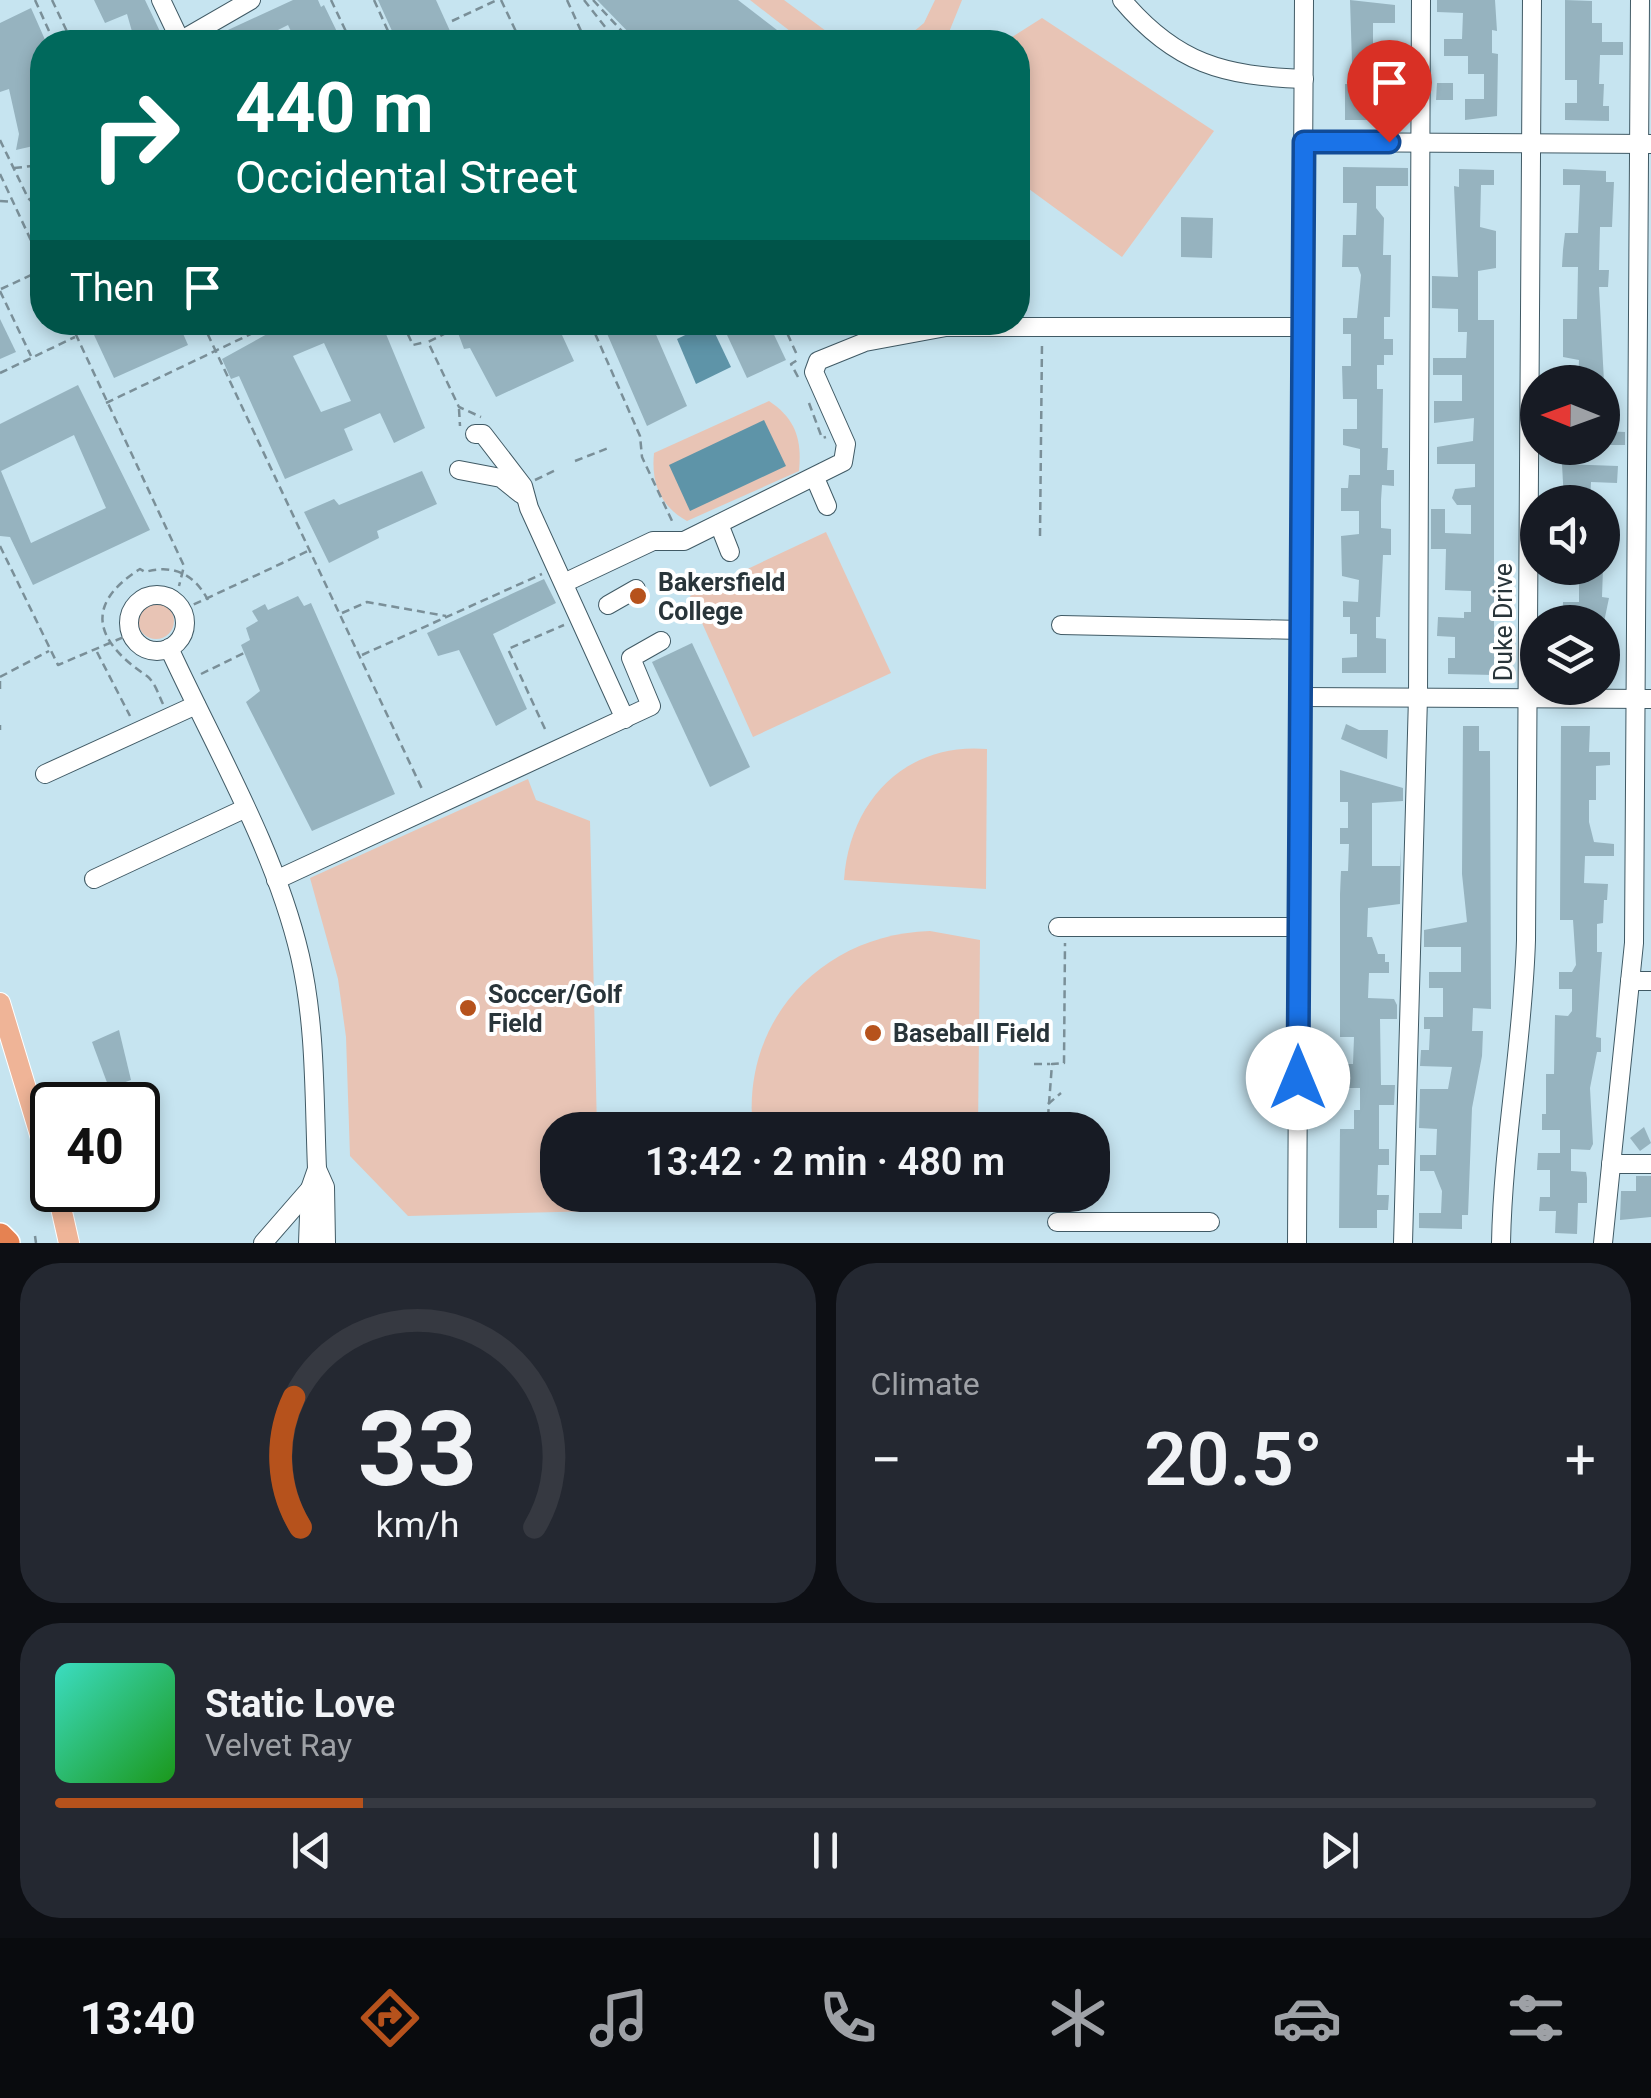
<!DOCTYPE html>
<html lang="en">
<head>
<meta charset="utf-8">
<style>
  :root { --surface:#171b24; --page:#242831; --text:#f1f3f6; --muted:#9ea1a6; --line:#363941; --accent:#b6521c }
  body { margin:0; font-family:Roboto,sans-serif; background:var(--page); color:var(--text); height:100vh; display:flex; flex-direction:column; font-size:38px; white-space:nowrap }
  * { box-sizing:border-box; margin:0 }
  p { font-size:32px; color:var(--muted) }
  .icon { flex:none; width:55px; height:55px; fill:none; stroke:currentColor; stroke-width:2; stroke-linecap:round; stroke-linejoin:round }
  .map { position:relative; height:1243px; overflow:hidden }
  .drawer { display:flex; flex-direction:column; gap:20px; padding:20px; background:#0d0f14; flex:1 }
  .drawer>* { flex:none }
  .banner { position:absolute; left:30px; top:30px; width:1000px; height:305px; border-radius:40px; box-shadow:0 5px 15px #0003; background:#00695c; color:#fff; overflow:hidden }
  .needle { width:65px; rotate:271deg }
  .fabs { position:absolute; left:1520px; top:365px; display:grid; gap:20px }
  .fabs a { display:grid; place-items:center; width:100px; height:100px; border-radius:50%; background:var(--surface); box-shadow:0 5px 15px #0003; font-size:50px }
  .speed { position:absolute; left:30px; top:1082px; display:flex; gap:20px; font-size:50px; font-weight:700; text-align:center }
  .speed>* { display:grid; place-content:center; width:130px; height:130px; border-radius:50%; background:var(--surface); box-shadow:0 5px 15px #0003; line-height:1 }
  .speed .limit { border:5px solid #111; border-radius:15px; background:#fff; color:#111 }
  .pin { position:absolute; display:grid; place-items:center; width:85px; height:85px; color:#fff; margin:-102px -42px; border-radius:50% 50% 50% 0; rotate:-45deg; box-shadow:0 0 10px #0007 }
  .pin .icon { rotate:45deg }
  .me { position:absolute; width:110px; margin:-55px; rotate:0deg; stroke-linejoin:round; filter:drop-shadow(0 0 8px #0008) }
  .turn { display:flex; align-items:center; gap:35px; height:210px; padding:0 40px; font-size:45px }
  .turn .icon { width:130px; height:130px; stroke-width:2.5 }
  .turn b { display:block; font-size:70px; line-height:85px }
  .then { display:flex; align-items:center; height:95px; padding:0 40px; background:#0003; gap:20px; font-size:38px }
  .big { font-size:75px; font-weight:600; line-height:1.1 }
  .drawer .tile { flex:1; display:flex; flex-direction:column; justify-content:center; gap:15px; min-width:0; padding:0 35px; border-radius:40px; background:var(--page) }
  .drawer .dial { align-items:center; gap:0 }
  .dial svg { height:260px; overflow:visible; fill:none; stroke:var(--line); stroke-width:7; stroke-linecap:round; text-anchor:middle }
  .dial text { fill:var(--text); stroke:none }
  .song { display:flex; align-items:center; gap:30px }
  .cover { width:120px; height:120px; border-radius:15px; background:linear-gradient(135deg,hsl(170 70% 55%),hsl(120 70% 35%)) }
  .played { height:10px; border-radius:5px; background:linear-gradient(90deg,var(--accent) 20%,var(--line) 20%) }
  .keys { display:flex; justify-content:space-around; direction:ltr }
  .heat { display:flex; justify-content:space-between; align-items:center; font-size:55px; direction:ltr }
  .drawer .tiles { flex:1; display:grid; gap:20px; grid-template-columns:1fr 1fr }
  .tile:last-child { grid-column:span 2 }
  .trip { position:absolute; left:540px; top:1112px; width:570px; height:100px; border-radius:40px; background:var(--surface); box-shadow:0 5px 15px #0003; font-weight:600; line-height:100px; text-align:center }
  .dock { display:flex; height:160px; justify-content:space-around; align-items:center; background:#090b0e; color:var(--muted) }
  .dock .icon { width:70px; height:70px }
  .dock .on { color:var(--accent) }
  .dock b { font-size:45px; color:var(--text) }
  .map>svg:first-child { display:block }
</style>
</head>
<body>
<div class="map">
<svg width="1651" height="1243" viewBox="0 0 1651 1243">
  <rect width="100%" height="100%" fill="#c6e4f0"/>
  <g fill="#e8c4b5">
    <polygon points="750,0 784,0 841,42 804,42"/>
    <polygon points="935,0 962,0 945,42 901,42 924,23"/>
    <polygon points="1042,18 1214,131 1122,257 1018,181 1018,42 1004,42"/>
    <path d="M769 401C796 419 802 440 799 471L687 521C660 506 651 483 654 453Z"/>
    <polygon points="826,532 891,673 753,737 690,596"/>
    <circle cx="156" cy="621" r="18"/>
    <path d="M987 749 986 889 844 880C849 802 905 742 987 749Z"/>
    <polygon points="528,779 536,800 590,821 597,1130 558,1130 558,1195 598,1195 598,1211 408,1216 350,1156 346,1037 338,979 310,878"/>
    <path d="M930 931 980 940 978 1130H753C740 1021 822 934 930 931Z"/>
  </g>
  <g fill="#5e94a8">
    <polygon points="710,323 731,367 696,384 677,339"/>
    <polygon points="764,420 786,466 690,511 669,465"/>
  </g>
  <g fill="#96b3bf" fill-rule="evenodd">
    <polygon points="94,0 145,0 165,42 135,42 127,14 105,23"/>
    <polygon points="293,0 318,0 321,7 324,5 342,42 296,42 288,25 254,42 202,42"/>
    <polygon points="378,0 436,0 455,42 397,42"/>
    <polygon points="597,0 738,0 777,30 767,42 638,42"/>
    <polygon points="1350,0 1395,5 1395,23 1373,23 1373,45 1398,46 1398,63 1376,62 1376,84 1403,85 1402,101 1377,101 1377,120 1345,120 1345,84 1350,84 1352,63"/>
    <polygon points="1437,0 1495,0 1497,31 1492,30 1492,53 1498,54 1497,116 1465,120 1465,99 1484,99 1484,74 1468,74 1468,56 1444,56 1444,39 1462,39 1463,13 1437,12"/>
    <polygon points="1565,0 1592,1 1592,23 1602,23 1602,42 1623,42 1623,55 1600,55 1599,84 1604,84 1603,106 1609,106 1609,121 1565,120 1565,103 1577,103 1577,80 1565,80"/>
    <polygon points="31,8 46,42 42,42 42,144 16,150 19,134 9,89 0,92 0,23"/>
    <polygon points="1437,83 1453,83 1453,100 1436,100"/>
    <polygon points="1343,167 1408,168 1408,186 1376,186 1376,208 1384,218 1383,255 1391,255 1390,317 1384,317 1384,339 1393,339 1393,355 1384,355 1384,365 1377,365 1377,389 1383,389 1382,448 1388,448 1387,470 1394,470 1394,486 1382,485 1381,500 1381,528 1391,529 1391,555 1383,555 1380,617 1376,617 1376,638 1386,639 1386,673 1342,673 1342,658 1357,657 1357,634 1350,634 1350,617 1343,617 1343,601 1358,602 1359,580 1342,576 1341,536 1359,534 1359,511 1341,511 1341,488 1348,488 1349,475 1360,475 1360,449 1343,445 1343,429 1357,429 1357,399 1343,399 1342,366 1351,366 1351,334 1343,334 1343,318 1357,318 1361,275 1358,267 1342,267 1343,235 1356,235 1357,203 1343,203"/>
    <polygon points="1459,169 1494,170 1494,185 1481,185 1480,227 1496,231 1496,268 1478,271 1478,320 1494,320 1494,675 1448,674 1448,658 1455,658 1455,637 1437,636 1438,617 1464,618 1464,612 1471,612 1471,591 1445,590 1446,549 1431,549 1431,509 1445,509 1445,533 1471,534 1471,505 1457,505 1452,498 1455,489 1475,487 1475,464 1437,464 1437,447 1473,441 1474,418 1434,423 1434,401 1462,401 1462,375 1433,375 1433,358 1466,358 1467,332 1458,332 1458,309 1432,308 1432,276 1458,277 1454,186 1459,187"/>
    <polygon points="1563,169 1606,171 1606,182 1614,182 1612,227 1600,227 1599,270 1609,270 1608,287 1599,287 1604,382 1578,382 1579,360 1563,357 1563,319 1577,319 1578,267 1562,267 1563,250 1565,233 1578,233 1580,185 1563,185"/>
    <polygon points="1181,217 1213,218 1212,258 1181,257"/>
    <polygon points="0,319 16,352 0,359"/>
    <polygon points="88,322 178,322 188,345 114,378"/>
    <path d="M310 322H381L425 428 394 443 380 413 344 429 353 450 285 479 239 376 231 379 222 359 278 328 282 334ZM324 343 351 401 321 412 293 356Z"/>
    <polygon points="409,322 442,322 415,335"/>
    <polygon points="454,322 556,322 574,361 496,397 470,348 464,349"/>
    <polygon points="602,322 670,322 654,330 687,406 647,426"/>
    <polygon points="721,322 768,322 786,360 747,378"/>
    <path d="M78 385 150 530 33 585 10 537 0 536V424ZM74 435 106 508 31 543 1 471Z"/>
    <polygon points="1602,431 1625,432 1625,445 1602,445"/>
    <polygon points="1562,464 1618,466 1617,483 1591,482 1590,502 1564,502"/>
    <polygon points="422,471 437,504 377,531 379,538 329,563 304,512 334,499 339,505"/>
    <polygon points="1579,568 1603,568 1602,597 1609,598 1604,622 1562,622 1563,602 1579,602"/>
    <polygon points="544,579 556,603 493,634 527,709 496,726 459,650 438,656 427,633"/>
    <polygon points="298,596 304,606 311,603 395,794 312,831 246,702 260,691 241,645 250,640 246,628 258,621 252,611 265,604 268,610"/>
    <polygon points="692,643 750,767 710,787 652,662"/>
    <polygon points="1346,724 1359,730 1388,730 1387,759 1341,739"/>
    <polygon points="1463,726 1479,726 1479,751 1490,751 1491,1009 1473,1008 1472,1031 1483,1031 1482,1056 1472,1108 1468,1215 1462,1215 1462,1229 1419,1228 1419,1213 1441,1213 1442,1191 1434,1171 1420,1171 1420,1155 1436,1155 1437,1129 1419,1128 1420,1089 1448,1089 1452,1067 1420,1066 1421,1050 1429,1050 1430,1029 1424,1029 1424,1017 1443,1017 1443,988 1429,988 1429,972 1461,972 1461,947 1424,947 1424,930 1467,922 1462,874"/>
    <polygon points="1561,726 1590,726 1589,752 1610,752 1610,765 1596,766 1596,800 1589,800 1589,822 1594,842 1614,844 1614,856 1585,856 1584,883 1608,884 1607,900 1604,900 1603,923 1597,924 1597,952 1602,952 1596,1037 1601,1038 1601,1052 1597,1052 1590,1088 1593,1144 1590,1150 1571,1149 1571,1171 1586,1172 1587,1178 1587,1203 1578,1203 1577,1234 1555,1233 1556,1211 1539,1211 1540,1197 1550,1197 1550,1170 1537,1170 1538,1153 1560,1153 1560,1130 1542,1130 1542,1114 1546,1114 1546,1074 1554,1074 1555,1015 1568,1016 1572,1011 1572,989 1559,989 1559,972 1572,972 1576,965 1573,920 1560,920"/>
    <polygon points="1340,770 1403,788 1403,801 1372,803 1372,866 1400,866 1401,847 1400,904 1368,908 1367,937 1372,937 1378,954 1385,954 1385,962 1389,962 1389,973 1369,973 1368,998 1394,999 1397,1005 1397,1019 1380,1019 1381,1085 1395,1085 1394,1105 1379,1105 1379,1149 1389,1149 1389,1165 1378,1165 1377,1195 1389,1195 1388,1210 1377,1210 1377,1228 1339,1228 1340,1129 1354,1129 1354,1110 1360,1110 1360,1088 1339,1088 1339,1064 1353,1064 1354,1037 1340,1037 1340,894 1341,871 1348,871 1349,844 1340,844 1340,828 1348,828 1348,802 1340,802"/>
    <polygon points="119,1030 131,1080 109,1088 92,1042"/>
    <polygon points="1644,1127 1651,1143 1640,1151 1630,1138"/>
    <polygon points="1636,1176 1651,1176 1651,1217 1620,1220 1621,1191 1636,1191"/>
  </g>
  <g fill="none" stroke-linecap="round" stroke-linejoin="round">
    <defs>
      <g id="minor">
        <polyline points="161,0 181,42"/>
        <path d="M1122 0C1176 64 1224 76 1304 79"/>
        <polyline points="180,41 251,0"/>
        <polyline points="1304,142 1651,144"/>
        <polyline points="475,434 483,434 523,486 529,508 625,719"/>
        <polyline points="459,470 501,478 521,494"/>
        <polyline points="815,478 827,506"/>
        <polyline points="719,524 730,552"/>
        <polyline points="564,583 653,541 684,541 843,462 846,444 814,372 818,361 865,342 946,327 1302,327"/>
        <circle cx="157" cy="623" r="28"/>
        <polyline points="608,605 636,589"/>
        <polyline points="1061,625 1301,630"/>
        <path d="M169 648C215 748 275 849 300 956 316 1026 314 1098 317 1169L310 1189 308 1243"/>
        <polyline points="1300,697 1651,699"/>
        <polyline points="45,774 196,705"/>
        <polyline points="94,879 244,809"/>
        <polyline points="276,880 651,706 631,658 661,641"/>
        <polyline points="1058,927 1299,927"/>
        <polyline points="1630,981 1651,981"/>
        <polyline points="1611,1164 1651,1164"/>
        <polyline points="317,1169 325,1187 326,1243"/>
        <polyline points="1057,1222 1210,1222"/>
        <polyline points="263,1243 310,1189"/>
        <polyline points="1297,1243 1304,0"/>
        <polyline points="1403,1243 1418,697 1421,0"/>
        <path d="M1501 1243C1503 1141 1523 1042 1526 940L1532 0"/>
        <polyline points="1603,1243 1634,943 1640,0"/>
      </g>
      <g id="major">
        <polyline points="0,1003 52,1174"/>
        <polyline points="57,1190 69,1243"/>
      </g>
      <polyline id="highway" points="0,1236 7,1243"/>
    </defs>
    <use href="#minor" stroke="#405a65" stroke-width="20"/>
    <use href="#major" stroke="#fff" stroke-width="22"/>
    <use href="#highway" stroke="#fff" stroke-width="28"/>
    <g stroke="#7a8f98" stroke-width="2.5" stroke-dasharray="8 5" stroke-linecap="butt">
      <polyline points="35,0 54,42"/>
      <polyline points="52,0 72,42"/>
      <polyline points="331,0 351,42"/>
      <polyline points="374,0 393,42"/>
      <polyline points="501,0 521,42"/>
      <polyline points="567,0 586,42"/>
      <polyline points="584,0 617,42"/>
      <polyline points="593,0 632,42"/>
      <polyline points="452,21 497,0"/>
      <polyline points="0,140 28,198 42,212"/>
      <polyline points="14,168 42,165"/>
      <polyline points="0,174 42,264"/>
      <polyline points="0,201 13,202"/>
      <polyline points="33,240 42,234"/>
      <polyline points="1,289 42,270"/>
      <polyline points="0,291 31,356"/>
      <polyline points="70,322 184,566 179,586"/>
      <polyline points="202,322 423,791"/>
      <polyline points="402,322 413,345 426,342"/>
      <polyline points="452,322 452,330 428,342 459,407 481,417"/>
      <polyline points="590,322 640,436 642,457 673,523"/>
      <polyline points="782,322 798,357"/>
      <polyline points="0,373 75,337"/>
      <polyline points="798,377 791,364 799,359"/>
      <polyline points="106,403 276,322"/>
      <polyline points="809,403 822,438 826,437"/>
      <polyline points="459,409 460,426"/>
      <polyline points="575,461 611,447"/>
      <polyline points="535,480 558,469"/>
      <polyline points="1040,536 1042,343"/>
      <polyline points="0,546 58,665 131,634"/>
      <polyline points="182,610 308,551"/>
      <polyline points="342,613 367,602 446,616"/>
      <polyline points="97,652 130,716"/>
      <polyline points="362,655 542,574"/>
      <polyline points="201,674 244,653"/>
      <polyline points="0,677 49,651"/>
      <polyline points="0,681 0,693"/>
      <path d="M163 704C159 696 155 682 147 676 99 644 80 607 140 569L145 572C174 564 194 574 208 600"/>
      <polyline points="0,725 0,730"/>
      <polyline points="545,729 508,649 564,625"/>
      <polyline points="1034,1064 1050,1064"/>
      <polyline points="1048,1104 1061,1093"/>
      <polyline points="1047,1130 1052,1064 1064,1063 1065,943"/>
      <polyline points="1047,1212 1047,1195"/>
      <polyline points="35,1236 36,1243"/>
    </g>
    <use href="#minor" stroke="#fff" stroke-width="18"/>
    <use href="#major" stroke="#efb497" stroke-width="20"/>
    <use href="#highway" stroke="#e58252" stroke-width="25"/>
  </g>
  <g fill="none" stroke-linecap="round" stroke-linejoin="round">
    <defs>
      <polyline id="route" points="1298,1078 1304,142 1389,142"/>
    </defs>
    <use href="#route" stroke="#114b97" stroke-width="25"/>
    <use href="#route" stroke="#1a73e8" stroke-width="18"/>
  </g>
  <g fill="#b6521c" stroke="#fff" stroke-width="4">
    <circle cx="638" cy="596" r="10"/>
    <circle cx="468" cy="1008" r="10"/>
    <circle cx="873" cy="1033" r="10"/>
  </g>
  <g text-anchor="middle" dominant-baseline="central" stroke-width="8" stroke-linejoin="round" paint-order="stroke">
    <g font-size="25" font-weight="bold" fill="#29353a" stroke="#fff" text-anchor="start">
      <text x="658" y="582">Bakersfield<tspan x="658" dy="29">College</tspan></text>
      <text x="488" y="994">Soccer/Golf<tspan x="488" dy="29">Field</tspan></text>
      <text x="893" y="1033">Baseball Field</text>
    </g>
    <g font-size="25" fill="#29353a" stroke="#fff">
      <text transform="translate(1503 622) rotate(-90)">Duke Drive</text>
    </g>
  </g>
</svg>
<div class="fabs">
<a><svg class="needle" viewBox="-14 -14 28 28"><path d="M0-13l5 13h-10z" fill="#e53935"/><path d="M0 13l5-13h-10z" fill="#9ea1a6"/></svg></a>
<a><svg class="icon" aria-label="sound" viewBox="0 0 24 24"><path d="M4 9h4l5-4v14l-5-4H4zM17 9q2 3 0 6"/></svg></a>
<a><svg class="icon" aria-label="layers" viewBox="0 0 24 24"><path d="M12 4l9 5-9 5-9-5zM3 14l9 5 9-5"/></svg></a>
</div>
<div class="speed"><div class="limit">40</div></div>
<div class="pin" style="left:1389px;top:142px;background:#d93025"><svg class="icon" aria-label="arrive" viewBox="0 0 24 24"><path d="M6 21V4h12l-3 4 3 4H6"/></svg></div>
<svg class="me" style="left:1298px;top:1078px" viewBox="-20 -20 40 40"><circle r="19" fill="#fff"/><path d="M0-13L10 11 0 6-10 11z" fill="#1a73e8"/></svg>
<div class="trip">13:42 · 2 min · 480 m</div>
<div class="banner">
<div class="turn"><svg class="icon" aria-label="right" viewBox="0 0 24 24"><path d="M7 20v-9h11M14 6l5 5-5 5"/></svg><div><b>440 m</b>Occidental Street</div></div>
<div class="then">Then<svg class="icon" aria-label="arrive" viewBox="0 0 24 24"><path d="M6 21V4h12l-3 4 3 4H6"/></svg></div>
</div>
</div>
<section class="drawer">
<div class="tiles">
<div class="tile dial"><svg viewBox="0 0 100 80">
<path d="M14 69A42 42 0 1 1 86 69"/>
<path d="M14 69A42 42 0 0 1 12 29" stroke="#b6521c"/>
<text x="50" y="56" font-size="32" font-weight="700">33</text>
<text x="50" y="72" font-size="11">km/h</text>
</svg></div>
<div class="tile"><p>Climate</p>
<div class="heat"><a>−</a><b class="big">20.5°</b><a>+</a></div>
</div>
<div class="tile">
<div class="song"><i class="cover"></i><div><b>Static Love</b><p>Velvet Ray</p></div></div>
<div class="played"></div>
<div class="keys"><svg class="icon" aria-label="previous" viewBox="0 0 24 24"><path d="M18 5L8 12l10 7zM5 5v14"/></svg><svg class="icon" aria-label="pause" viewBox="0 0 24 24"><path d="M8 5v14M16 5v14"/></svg><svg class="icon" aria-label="next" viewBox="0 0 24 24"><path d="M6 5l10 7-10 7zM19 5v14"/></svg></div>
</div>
</div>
</section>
<nav class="dock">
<b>13:40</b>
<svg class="icon on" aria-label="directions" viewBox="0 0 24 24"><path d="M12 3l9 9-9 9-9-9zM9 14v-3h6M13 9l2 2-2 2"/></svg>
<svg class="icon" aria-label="music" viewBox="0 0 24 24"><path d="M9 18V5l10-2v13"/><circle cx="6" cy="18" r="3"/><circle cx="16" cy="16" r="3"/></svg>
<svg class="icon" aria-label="phone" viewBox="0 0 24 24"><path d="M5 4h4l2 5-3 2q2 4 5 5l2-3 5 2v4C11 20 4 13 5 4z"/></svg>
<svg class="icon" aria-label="climate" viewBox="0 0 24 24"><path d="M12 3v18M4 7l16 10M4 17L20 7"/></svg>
<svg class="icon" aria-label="car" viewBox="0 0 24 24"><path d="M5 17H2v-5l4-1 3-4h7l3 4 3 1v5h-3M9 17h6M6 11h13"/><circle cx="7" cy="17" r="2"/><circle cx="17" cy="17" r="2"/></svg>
<svg class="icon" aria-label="filters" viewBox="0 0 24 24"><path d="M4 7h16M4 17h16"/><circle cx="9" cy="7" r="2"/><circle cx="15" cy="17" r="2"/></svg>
</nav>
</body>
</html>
